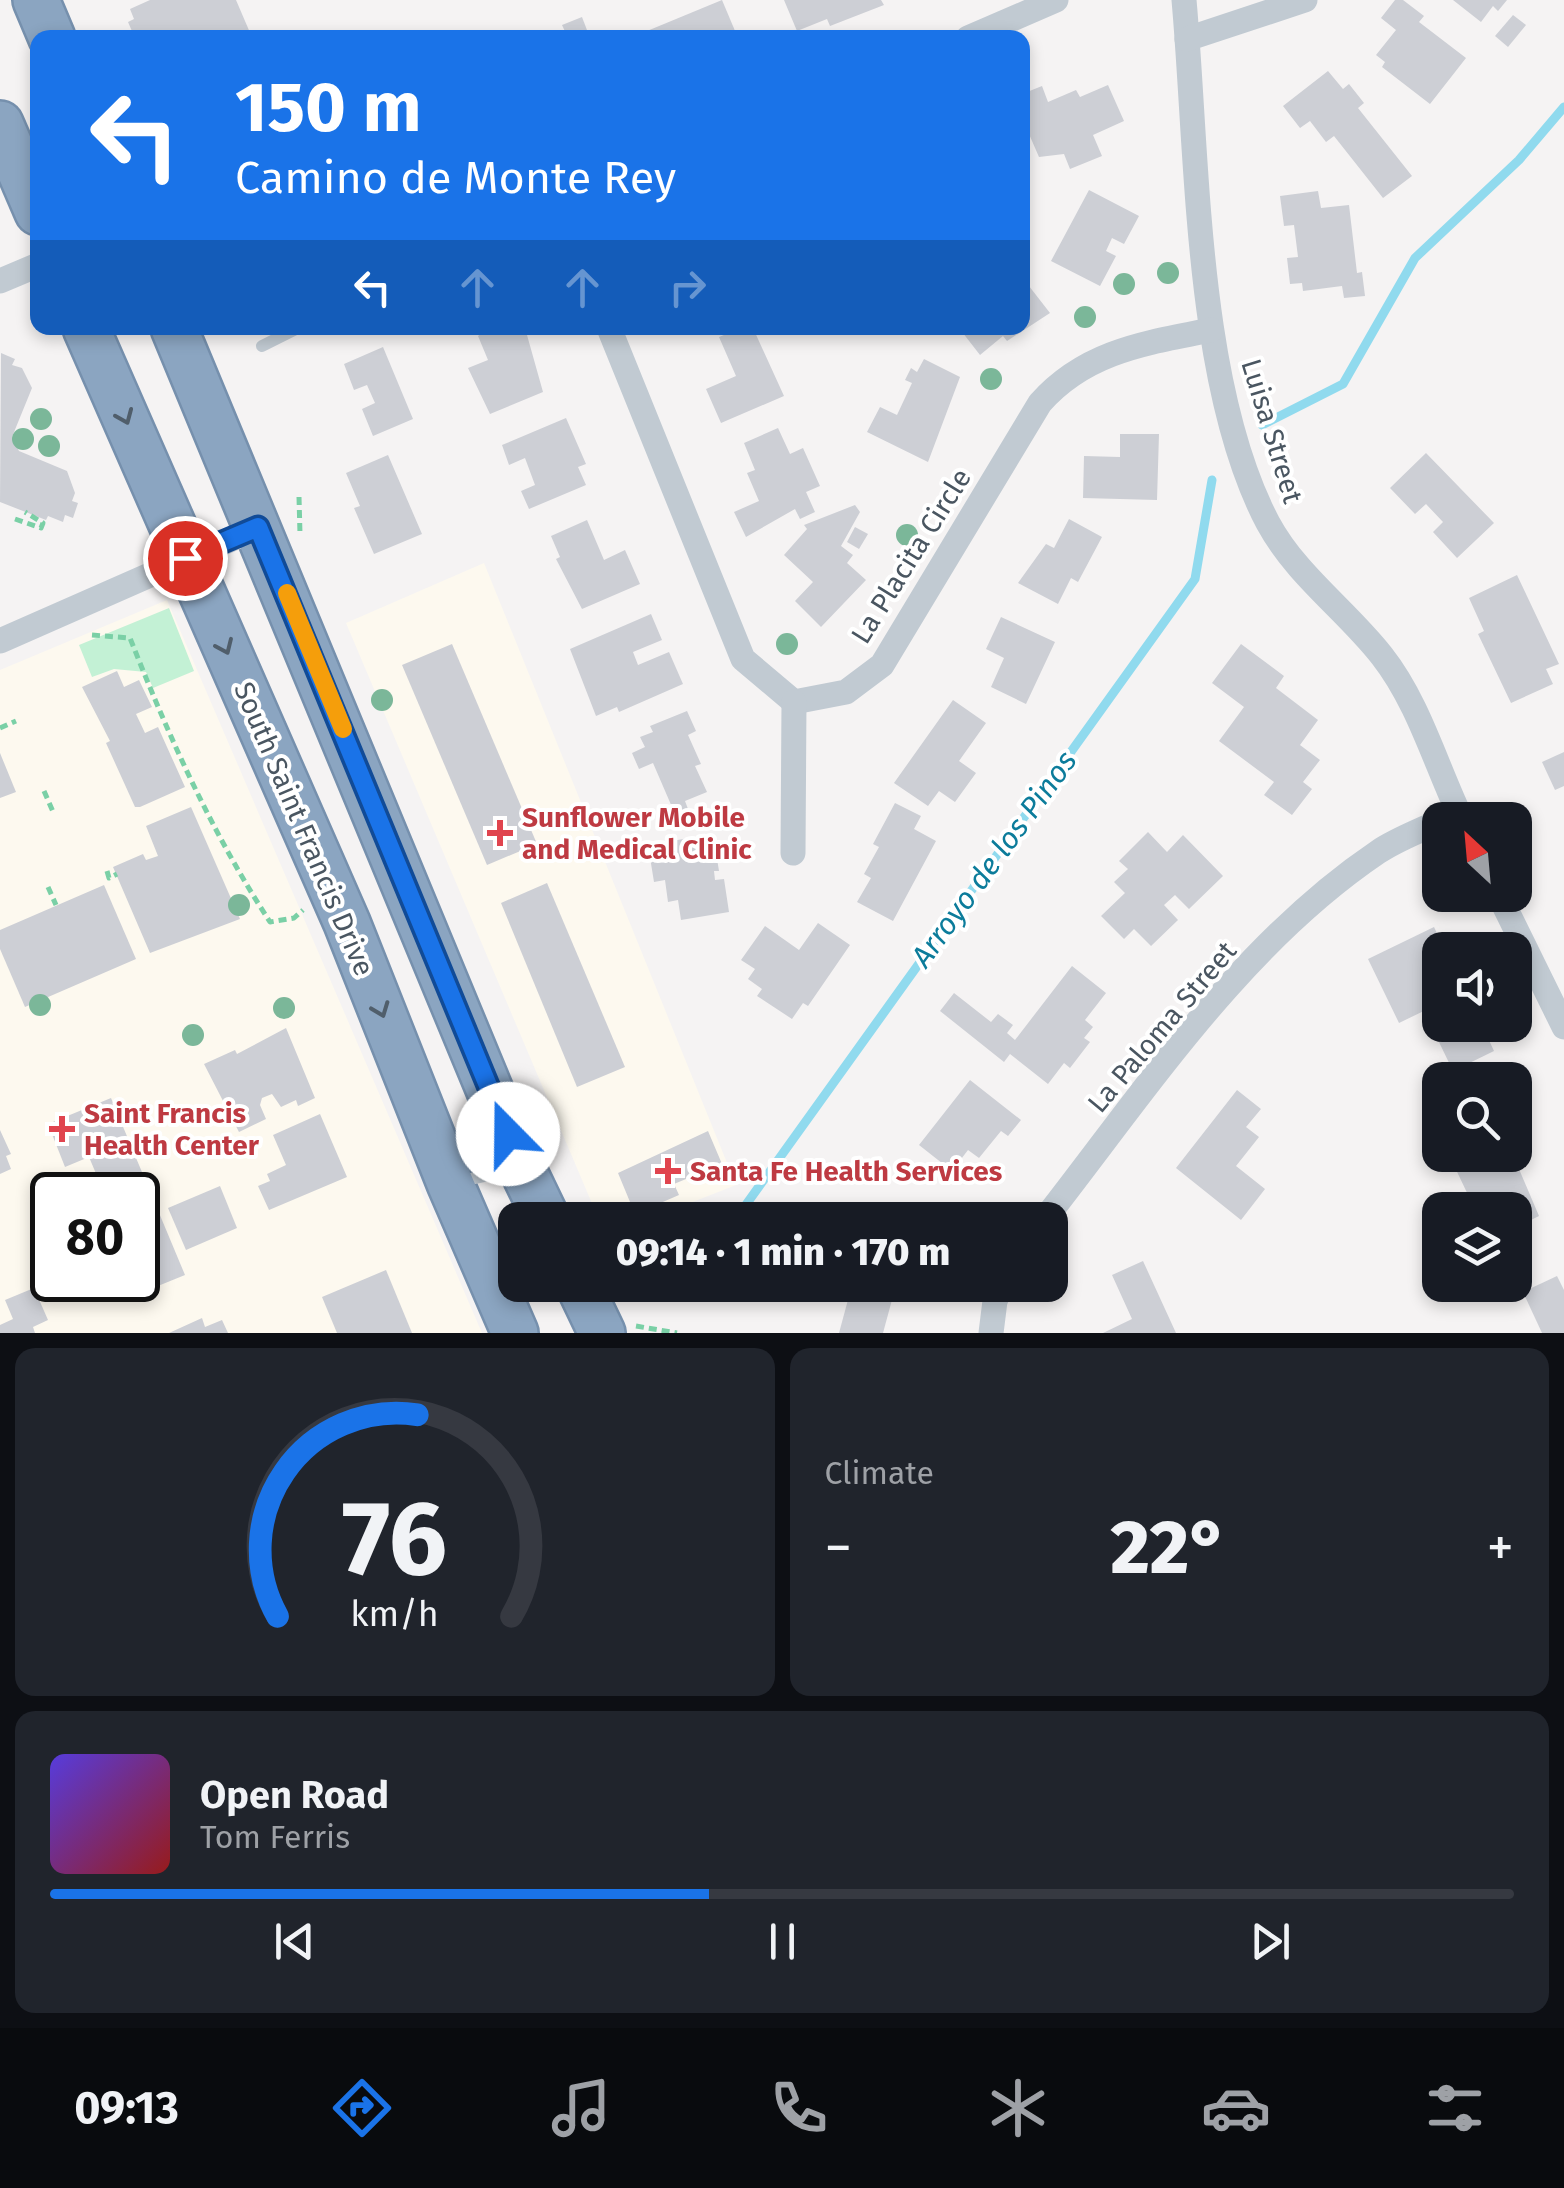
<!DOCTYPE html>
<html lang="en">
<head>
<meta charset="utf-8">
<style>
  :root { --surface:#171b24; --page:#20242c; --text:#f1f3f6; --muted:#9ea1a6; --line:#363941; --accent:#1a73e8 }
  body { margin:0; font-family:"Fira Sans",sans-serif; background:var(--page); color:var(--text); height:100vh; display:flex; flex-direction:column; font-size:38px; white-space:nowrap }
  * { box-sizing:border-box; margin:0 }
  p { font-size:32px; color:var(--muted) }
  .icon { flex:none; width:55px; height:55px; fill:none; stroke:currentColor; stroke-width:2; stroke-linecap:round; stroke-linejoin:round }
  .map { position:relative; height:1333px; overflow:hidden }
  .sheet { display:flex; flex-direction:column; gap:15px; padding:15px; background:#0d0f14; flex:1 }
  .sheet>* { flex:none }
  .banner { position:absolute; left:30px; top:30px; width:1000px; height:305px; border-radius:20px; box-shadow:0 5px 15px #0003; background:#1a73e8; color:#fff; overflow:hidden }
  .needle { width:65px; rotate:334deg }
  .fabs { position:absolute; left:1422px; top:802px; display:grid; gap:20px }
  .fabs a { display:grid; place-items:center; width:110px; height:110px; border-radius:20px; background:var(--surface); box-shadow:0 5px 15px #0003; font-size:50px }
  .speed { position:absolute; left:30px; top:1172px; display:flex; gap:20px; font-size:50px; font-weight:700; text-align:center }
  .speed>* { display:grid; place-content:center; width:130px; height:130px; border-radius:50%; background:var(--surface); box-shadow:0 5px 15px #0003; line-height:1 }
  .speed .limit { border:5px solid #111; border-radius:15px; background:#fff; color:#111 }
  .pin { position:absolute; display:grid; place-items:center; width:85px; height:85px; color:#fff; margin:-42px; border:5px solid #fff; border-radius:50%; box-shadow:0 2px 10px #0007 }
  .me { position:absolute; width:110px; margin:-55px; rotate:338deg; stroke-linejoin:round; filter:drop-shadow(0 0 8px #0008) }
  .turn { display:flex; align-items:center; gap:35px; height:210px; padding:0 40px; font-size:45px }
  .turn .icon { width:130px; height:130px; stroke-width:2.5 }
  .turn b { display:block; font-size:70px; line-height:85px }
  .lanes { display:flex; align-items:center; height:95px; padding:0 40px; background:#0003; justify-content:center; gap:50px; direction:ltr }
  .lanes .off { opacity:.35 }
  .big { font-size:75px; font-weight:800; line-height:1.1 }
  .sheet .tile { flex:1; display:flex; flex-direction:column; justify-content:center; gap:15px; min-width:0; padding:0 35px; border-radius:20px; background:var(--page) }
  .sheet .dial { align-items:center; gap:0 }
  .dial svg { height:260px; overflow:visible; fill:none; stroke:var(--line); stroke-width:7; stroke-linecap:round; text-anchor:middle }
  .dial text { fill:var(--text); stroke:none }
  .song { display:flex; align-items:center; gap:30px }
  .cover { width:120px; height:120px; border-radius:15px; background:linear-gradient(135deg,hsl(250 70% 55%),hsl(0 70% 35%)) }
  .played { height:10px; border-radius:5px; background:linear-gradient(90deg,var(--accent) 45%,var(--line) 45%) }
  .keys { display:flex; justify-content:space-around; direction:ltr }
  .heat { display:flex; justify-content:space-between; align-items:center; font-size:55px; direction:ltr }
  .sheet .tiles { flex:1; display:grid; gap:15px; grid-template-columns:1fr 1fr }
  .tile:last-child { grid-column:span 2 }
  .trip { position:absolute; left:498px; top:1202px; width:570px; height:100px; border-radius:20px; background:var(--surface); box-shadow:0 5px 15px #0003; font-weight:800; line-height:100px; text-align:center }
  .dock { display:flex; height:160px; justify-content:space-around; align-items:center; background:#090b0e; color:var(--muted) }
  .dock .icon { width:70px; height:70px }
  .dock .selected { color:var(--accent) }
  .dock b { font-size:45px; color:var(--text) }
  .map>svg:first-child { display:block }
</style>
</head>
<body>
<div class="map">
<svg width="1564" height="1333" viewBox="0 0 1564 1333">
  <rect width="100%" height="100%" fill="#f5f3f3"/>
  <g fill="#fdf9ef" fill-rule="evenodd">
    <polygon points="484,563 736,1185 647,1220 599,1220 346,623"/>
    <path d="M167 600 482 1333H0V670ZM52 1195H138V1280H52Z"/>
  </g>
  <polygon fill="#c3f1d5" points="169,608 194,671 153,688 146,672 114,669 92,677 79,645"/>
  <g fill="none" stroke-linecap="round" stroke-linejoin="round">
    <g stroke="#90daee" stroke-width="9">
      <polyline points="1262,425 1343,384 1415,258 1519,160 1564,107"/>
      <polyline points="735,1220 1195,579 1212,480"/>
    </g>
  </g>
  <g fill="#cdcfd5">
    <polygon points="150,0 236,0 251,35 135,38 128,22 134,19 130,9"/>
    <polygon points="722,0 738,38 650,38 647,31"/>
    <polygon points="784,0 881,0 884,5 830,26 827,19 797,31"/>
    <polygon points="1395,0 1403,0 1424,16 1419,22 1466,58 1430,104 1382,67 1385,62 1376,55 1396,30 1381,18"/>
    <polygon points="1453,0 1507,0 1498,11 1493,6 1481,22"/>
    <polygon points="1513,15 1526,25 1508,47 1495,36"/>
    <polygon points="582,17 590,38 568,38 562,25"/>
    <polygon points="1328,71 1343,89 1349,84 1364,103 1358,108 1412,176 1383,198 1334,136 1326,142 1310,121 1300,128 1283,106"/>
    <polygon points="1108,85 1124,121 1093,135 1102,156 1070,169 1064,154 1039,157 1022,118 1022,94 1042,86 1048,102 1076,90 1080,97"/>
    <polygon points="1089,190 1139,216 1124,244 1112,238 1106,251 1116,256 1100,286 1051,261"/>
    <polygon points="1318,191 1321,208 1349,205 1357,273 1362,272 1365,296 1344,298 1342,286 1303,291 1302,283 1290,284 1287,258 1298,257 1294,225 1284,226 1280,196"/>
    <polygon points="1022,277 1050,313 1007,341 1003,336 980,355 959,328 1022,328"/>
    <polygon points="489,328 533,328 535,331 527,335 543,392 490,414 468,368 488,360 478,336"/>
    <polygon points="741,328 753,328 784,396 721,423 706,389 736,376 719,337"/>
    <polygon points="383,347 413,419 373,436 362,409 375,403 367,385 354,390 344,364"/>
    <polygon points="1,353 15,359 12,365 22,368 32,388 12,437 19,451 67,471 75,493 72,501 78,503 73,518 65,515 63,522 48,516 46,520 0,502"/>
    <polygon points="924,359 960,377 928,462 867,432 880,407 897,415 912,383 905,380 911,368 917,372"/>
    <polygon points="566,418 586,464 578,467 586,485 529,509 521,491 535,485 525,458 509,465 502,445"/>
    <polygon points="778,428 790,454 803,448 820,486 806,492 815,512 800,519 795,509 746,537 734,512 759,501 747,473 755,470 744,443"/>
    <polygon points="1120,434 1159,434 1157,500 1083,498 1084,456 1120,457"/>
    <polygon points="1426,453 1494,523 1457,558 1433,532 1443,522 1426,504 1415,514 1390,488"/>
    <polygon points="388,455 422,534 374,554 354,508 360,506 346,473"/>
    <polygon points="855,505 860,512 841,546 853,555 847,563 866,580 821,627 795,601 813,582 784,555 807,529 804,525"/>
    <polygon points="1069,519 1102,537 1078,582 1071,578 1058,604 1018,583 1046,544 1054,548"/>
    <polygon points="587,520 604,560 625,550 640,584 582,609 556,559 560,557 551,536"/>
    <polygon points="855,527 868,534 859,549 847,542"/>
    <polygon points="1517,575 1559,664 1546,669 1553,684 1511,703 1478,634 1484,631 1469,598"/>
    <polygon points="651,614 662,640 633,652 638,665 669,652 683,684 619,712 617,707 596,716 570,649"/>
    <polygon points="1001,617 1055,642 1026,704 991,687 1004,658 986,649"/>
    <polygon points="452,644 537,844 487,865 402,665"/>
    <polygon points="1241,644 1284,676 1276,688 1318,720 1300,745 1320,760 1303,782 1312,789 1292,815 1264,795 1274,782 1219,741 1244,707 1212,683"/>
    <polygon points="117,671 124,687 139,680 152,707 136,714 145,733 158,727 185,787 140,807 135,807 106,743 110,741 82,687"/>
    <polygon points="953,700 986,723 959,761 976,773 955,802 939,791 928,806 894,783"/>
    <polygon points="687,711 696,731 688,735 701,764 695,766 707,792 685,801 688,809 675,814 653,763 639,769 632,753 645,747 640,737 653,732 650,726"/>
    <polygon points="1564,752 1564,786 1555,790 1542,762"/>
    <polygon points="0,753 16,792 0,798"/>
    <polygon points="895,803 921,816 914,829 936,841 893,921 857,902 871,878 864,874 879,847 873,844"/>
    <polygon points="191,807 240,919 150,953 113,867 143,854 146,860 158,856 146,826"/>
    <polygon points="1148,832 1167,852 1183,835 1223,876 1189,909 1175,895 1164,905 1178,920 1151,946 1134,929 1124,939 1101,916 1125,893 1114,882 1128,869 1119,861"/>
    <polygon points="713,834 719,871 714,871 715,880 724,879 729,912 681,920 678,900 668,902 665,880 654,882 648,845"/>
    <polygon points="547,883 625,1067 577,1087 501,903"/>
    <polygon points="104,885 136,959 25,1007 0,949 0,930"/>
    <polygon points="818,923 850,945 808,1006 803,1003 792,1019 757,996 762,989 748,979 755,969 741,960 765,926 799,950"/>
    <polygon points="1434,927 1445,950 1440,950 1440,1025 1454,1025 1457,1031 1482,1025 1494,1051 1453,1071 1438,1040 1444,1037 1430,1008 1399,1023 1368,959"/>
    <polygon points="1072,966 1106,993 1085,1020 1093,1027 1084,1038 1090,1042 1070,1068 1064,1063 1048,1084 1010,1054 1004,1062 940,1011 954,993 991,1022 998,1014 1013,1025 1007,1033 1015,1040"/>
    <polygon points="286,1028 315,1098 298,1106 296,1100 281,1107 272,1094 262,1098 260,1105 266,1119 239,1132 204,1064 235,1050 237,1054"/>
    <polygon points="970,1080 1021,1120 1008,1136 1001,1131 979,1158 968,1150 952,1171 919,1145"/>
    <polygon points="1237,1090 1261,1109 1246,1127 1259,1137 1236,1166 1265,1189 1241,1220 1176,1168"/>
    <polygon points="111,1098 185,1275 121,1301 112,1280 138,1280 138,1195 105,1195 89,1157 65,1167 48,1124"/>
    <polygon points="320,1114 347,1177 269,1210 258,1186 270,1181 267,1174 286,1165 273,1135"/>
    <polygon points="0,1130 11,1154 6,1156 11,1169 0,1174"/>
    <polygon points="708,1131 722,1164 674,1184 679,1195 635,1214 618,1173"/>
    <polygon points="1449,1155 1513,1155 1539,1216 1515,1228 1515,1210 1488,1210 1481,1194 1470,1199"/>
    <polygon points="220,1186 237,1228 186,1250 168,1208"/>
    <polygon points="1143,1261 1176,1333 1103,1333 1132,1319 1112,1275"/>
    <polygon points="386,1270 412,1333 337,1333 322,1297"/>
    <polygon points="1557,1276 1564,1290 1564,1333 1542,1333 1523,1292"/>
    <polygon points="852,1285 896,1285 883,1333 839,1333"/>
    <polygon points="34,1288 48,1320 33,1327 35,1333 0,1333 0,1325 13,1319 5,1300"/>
    <polygon points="202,1318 205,1327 222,1320 228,1333 169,1333"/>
  </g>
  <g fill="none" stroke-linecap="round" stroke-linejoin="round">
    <defs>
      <g id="highway">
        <polyline points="36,0 52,38"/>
        <polyline points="0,124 38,212"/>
        <polyline points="86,328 347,923 450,1183 515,1333"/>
        <polyline points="174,328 522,1168 547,1220"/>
        <polyline points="579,1285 602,1333"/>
      </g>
    </defs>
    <use href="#highway" stroke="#7690ad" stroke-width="50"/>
    <g stroke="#7ad0a6" stroke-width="5" stroke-dasharray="8 5" stroke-linecap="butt">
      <polyline points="299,497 300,534"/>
      <polyline points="15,519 41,528 43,523 25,512"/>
      <path d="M92 635 130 638C169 737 212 833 270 922L294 918 303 910"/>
      <polyline points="0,728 16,721"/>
      <polyline points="44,791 54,814"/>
      <polyline points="107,871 109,878 117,874"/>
      <polyline points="48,887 56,905"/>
      <polyline points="636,1326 677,1333"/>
    </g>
    <g stroke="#c1cad2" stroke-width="12">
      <polyline points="262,346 298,328"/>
      <polyline points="457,1182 516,1169"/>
    </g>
    <g stroke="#c1cad2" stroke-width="25">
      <path d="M1184 0C1198 156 1195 385 1268 523 1296 575 1347 611 1382 656 1419 703 1436 766 1462 820"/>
      <polyline points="968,38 1056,0"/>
      <polyline points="1187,39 1305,0"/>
      <polyline points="0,281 38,265"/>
      <path d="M609 328 743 659 794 702 846 692 882 665 1040 403C1086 351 1146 343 1211 330"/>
      <polyline points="0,641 259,527"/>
      <polyline points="793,853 794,702"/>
      <polyline points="1499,895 1564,1027"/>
      <path d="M1044 1220C1145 1091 1240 945 1378 852 1397 839 1420 831 1440 821"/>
      <polyline points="991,1333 995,1301 1002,1285"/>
    </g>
    <use href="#highway" stroke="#8ba5c1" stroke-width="45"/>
  </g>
  <g fill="#7bb799">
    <circle cx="1168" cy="273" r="11"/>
    <circle cx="1124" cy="284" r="11"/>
    <circle cx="1085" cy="317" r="11"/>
    <circle cx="991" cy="379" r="11"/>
    <circle cx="41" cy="419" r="11"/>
    <circle cx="23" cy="439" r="11"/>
    <circle cx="49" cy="446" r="11"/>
    <circle cx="907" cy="535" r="11"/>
    <circle cx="787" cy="644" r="11"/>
    <circle cx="382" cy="700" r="11"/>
    <circle cx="239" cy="905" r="11"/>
    <circle cx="40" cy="1005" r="11"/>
    <circle cx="284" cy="1008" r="11"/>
    <circle cx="193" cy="1035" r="11"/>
  </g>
  <defs><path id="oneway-chevron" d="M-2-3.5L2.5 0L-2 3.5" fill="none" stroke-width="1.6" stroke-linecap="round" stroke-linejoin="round" transform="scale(2.5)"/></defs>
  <g stroke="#505e6b">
    <use href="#oneway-chevron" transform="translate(125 417) rotate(67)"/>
    <use href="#oneway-chevron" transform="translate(225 647) rotate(66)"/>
    <use href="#oneway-chevron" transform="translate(381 1010) rotate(69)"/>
  </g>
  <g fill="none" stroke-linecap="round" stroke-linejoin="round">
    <defs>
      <polyline id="route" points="185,558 258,527 508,1134"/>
    </defs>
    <use href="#route" stroke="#114b97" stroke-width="25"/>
    <use href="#route" stroke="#1a73e8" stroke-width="18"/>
    <polyline stroke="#f59e0b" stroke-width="18" points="287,593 343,729"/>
  </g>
  <g fill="#e0444e" stroke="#fff" stroke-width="4">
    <path d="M495 818h10v10h10v10h-10v10h-10v-10h-10v-10h10z"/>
    <path d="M57 1114h10v10h10v10h-10v10h-10v-10h-10v-10h10z"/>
    <path d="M663 1156h10v10h10v10h-10v10h-10v-10h-10v-10h10z"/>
  </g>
  <g text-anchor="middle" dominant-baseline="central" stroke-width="8" stroke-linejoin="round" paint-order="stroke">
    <g font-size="28" fill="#4a5661" stroke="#fff">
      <text transform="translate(1272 431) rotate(73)">Luisa Street</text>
      <text transform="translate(911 556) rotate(-58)">La Placita Circle</text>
      <text transform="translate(304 829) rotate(67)">South Saint Francis Drive</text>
      <text transform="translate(1162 1027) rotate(-50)">La Paloma Street</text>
    </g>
    <g font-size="28" font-weight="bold" fill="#be3a42" stroke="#fff" text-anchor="start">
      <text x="522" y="817">Sunflower Mobile<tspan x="522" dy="32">and Medical Clinic</tspan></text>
      <text x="84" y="1113">Saint Francis<tspan x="84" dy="32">Health Center</tspan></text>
      <text x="690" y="1171">Santa Fe Health Services</text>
    </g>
    <g font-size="30" font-style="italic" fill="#0c7c9b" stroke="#fff">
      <text transform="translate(994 859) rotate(-54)">Arroyo de los Pinos</text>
    </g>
  </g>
</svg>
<div class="fabs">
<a><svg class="needle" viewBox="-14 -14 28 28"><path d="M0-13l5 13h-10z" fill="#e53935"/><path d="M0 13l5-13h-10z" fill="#9ea1a6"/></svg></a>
<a><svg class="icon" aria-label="sound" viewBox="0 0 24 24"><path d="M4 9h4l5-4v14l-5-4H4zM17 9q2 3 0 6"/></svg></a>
<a><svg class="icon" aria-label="search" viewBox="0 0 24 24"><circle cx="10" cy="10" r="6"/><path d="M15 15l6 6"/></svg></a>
<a><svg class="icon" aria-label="layers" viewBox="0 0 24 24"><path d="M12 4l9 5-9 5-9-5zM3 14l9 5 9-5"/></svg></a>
</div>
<div class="speed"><div class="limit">80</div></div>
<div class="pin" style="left:185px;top:558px;background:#d93025"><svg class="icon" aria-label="arrive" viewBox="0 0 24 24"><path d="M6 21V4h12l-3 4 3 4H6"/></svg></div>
<svg class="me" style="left:508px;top:1134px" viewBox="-20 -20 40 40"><circle r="19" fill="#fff"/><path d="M0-13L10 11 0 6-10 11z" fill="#1a73e8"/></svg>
<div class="trip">09:14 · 1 min · 170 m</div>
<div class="banner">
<div class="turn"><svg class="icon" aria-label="left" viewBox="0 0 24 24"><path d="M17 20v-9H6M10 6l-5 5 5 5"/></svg><div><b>150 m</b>Camino de Monte Rey</div></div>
<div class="lanes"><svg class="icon" aria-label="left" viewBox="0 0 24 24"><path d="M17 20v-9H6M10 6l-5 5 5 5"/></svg><svg class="icon off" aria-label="ahead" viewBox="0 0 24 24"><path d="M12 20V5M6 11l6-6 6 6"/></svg><svg class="icon off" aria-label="ahead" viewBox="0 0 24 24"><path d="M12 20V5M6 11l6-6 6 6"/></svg><svg class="icon off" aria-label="right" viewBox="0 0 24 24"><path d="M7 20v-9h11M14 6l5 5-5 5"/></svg></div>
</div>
</div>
<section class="sheet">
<div class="tiles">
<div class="tile dial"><svg viewBox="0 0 100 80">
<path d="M14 69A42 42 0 1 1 86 69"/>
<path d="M14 69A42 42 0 0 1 57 7" stroke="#1a73e8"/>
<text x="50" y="56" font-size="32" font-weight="700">76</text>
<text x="50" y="72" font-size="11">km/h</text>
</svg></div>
<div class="tile"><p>Climate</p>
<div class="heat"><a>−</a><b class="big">22°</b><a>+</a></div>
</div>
<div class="tile">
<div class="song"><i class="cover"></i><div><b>Open Road</b><p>Tom Ferris</p></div></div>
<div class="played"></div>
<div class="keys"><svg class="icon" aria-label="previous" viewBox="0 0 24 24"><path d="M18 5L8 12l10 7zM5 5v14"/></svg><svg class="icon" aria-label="pause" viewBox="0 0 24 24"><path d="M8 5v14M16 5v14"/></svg><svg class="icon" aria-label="next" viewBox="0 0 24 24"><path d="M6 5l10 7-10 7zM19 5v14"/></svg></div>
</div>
</div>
</section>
<nav class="dock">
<b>09:13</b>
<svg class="icon selected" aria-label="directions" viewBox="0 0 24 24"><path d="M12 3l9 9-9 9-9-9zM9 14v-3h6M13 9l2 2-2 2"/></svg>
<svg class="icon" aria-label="music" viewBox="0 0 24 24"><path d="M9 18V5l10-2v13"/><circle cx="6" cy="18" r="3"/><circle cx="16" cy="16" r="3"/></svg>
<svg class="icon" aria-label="phone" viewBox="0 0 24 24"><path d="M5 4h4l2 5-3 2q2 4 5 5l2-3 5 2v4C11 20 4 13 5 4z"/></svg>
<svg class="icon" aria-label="climate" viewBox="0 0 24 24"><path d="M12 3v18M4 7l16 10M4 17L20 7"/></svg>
<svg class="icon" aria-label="car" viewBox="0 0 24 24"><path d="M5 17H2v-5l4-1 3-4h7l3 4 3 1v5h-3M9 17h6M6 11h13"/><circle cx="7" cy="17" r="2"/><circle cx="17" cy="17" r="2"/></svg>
<svg class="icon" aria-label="filters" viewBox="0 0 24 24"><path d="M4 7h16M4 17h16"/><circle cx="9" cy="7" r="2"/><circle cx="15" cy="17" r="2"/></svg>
</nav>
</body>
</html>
